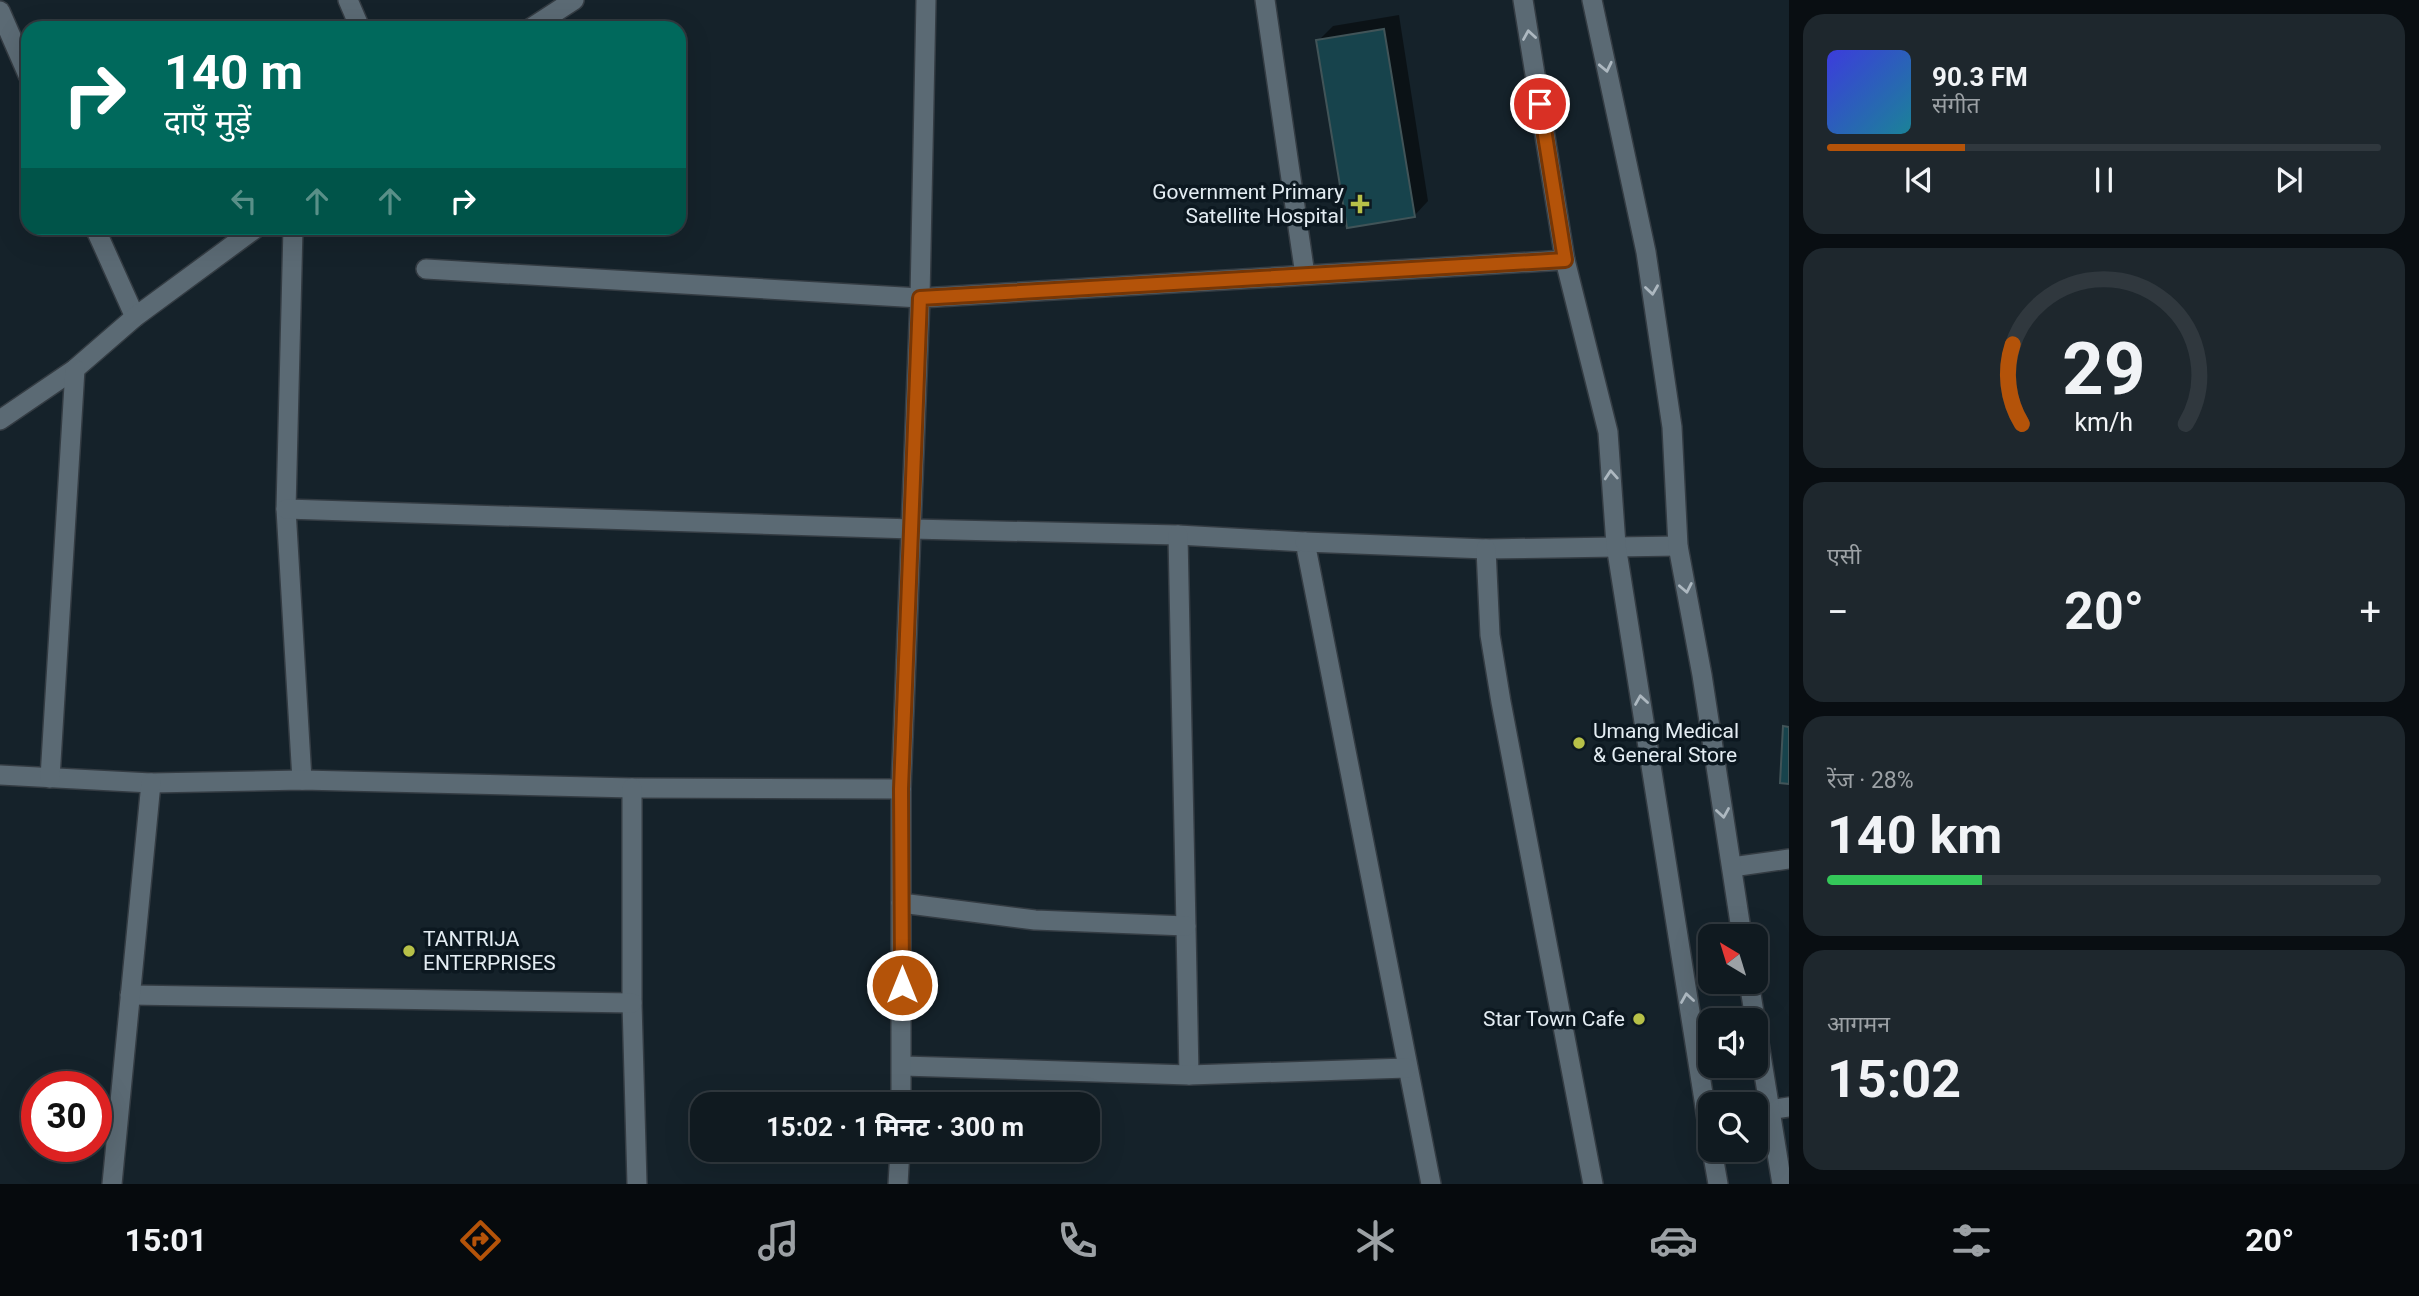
<!DOCTYPE html>
<html lang="hi">
<head>
<meta charset="utf-8">
<style>
  :root { --surface:#101a20; --page:#1e272d; --text:#f1f3f6; --muted:#9ca1a5; --line:#30383e; --accent:#b45309 }
  body { margin:0; font-family:Roboto,"Noto Sans Devanagari",sans-serif; background:var(--page); color:var(--text); height:100vh; display:flex; flex-direction:column; font-size:26px; white-space:nowrap }
  * { box-sizing:border-box; margin:0 }
  p { font-size:23px; color:var(--muted) }
  .icon { flex:none; width:38px; height:38px; fill:none; stroke:currentColor; stroke-width:2; stroke-linecap:round; stroke-linejoin:round }
  .map { position:relative; flex:1; overflow:hidden }
  .details { display:flex; flex-direction:column; gap:14px; padding:14px; background:#090e12; width:630px }
  .details>* { flex:none }
  .hud { position:absolute; left:21px; top:21px; width:665px; height:214px; border-radius:21px; box-shadow:0 7px 28px #0002,0 0 0 2px var(--line); background:#00695c; color:#fff; overflow:hidden }
  .needle { width:46px; rotate:322deg }
  .tools { position:absolute; left:1698px; top:924px; display:grid; gap:14px }
  .tools a { display:grid; place-items:center; width:70px; height:70px; border-radius:14px; background:var(--surface); box-shadow:0 7px 28px #0002,0 0 0 2px var(--line); font-size:35px }
  .speed { position:absolute; left:21px; top:1071px; display:flex; gap:14px; font-size:35px; font-weight:700; text-align:center }
  .speed>* { display:grid; place-content:center; width:91px; height:91px; border-radius:50%; background:var(--surface); box-shadow:0 7px 28px #0002,0 0 0 2px var(--line); line-height:1 }
  .speed .limit { border:10px solid #d22; background:#fff; color:#111 }
  .pin { position:absolute; display:grid; place-items:center; width:60px; height:60px; color:#fff; margin:-30px; border:4px solid #fff; border-radius:50%; box-shadow:0 2px 7px #0007 }
  .me { position:absolute; width:77px; margin:-38px; rotate:0deg; stroke-linejoin:round; filter:drop-shadow(0 0 5px #0008) }
  .turn { display:flex; align-items:center; gap:24px; height:147px; padding:0 28px; font-size:32px }
  .turn .icon { width:91px; height:91px; stroke-width:2.5 }
  .turn b { display:block; font-size:49px; line-height:60px }
  .lanes { display:flex; align-items:center; height:66px; padding:0 28px; background:#0003; justify-content:center; gap:35px; direction:ltr }
  .lanes .off { opacity:.35 }
  .big { font-size:52px; font-weight:700; line-height:1.1 }
  .details .tile { flex:1; display:flex; flex-direction:column; justify-content:center; gap:10px; min-width:0; padding:0 24px; border-radius:21px; background:var(--page) }
  .details .dial { align-items:center; gap:0 }
  .dial svg { height:182px; overflow:visible; fill:none; stroke:var(--line); stroke-width:7; stroke-linecap:round; text-anchor:middle }
  .dial text { fill:var(--text); stroke:none }
  .song { display:flex; align-items:center; gap:21px }
  .cover { width:84px; height:84px; border-radius:10px; background:linear-gradient(135deg,hsl(240 70% 55%),hsl(190 70% 35%)) }
  .played { height:7px; border-radius:4px; background:linear-gradient(90deg,var(--accent) 25%,var(--line) 25%) }
  .keys { display:flex; justify-content:space-around; direction:ltr }
  .heat { display:flex; justify-content:space-between; align-items:center; font-size:38px; direction:ltr }
  .charge { height:10px; border-radius:5px; background:linear-gradient(90deg,#34c759 28%,var(--line) 0) }
  .trip { position:absolute; left:690px; top:1092px; width:410px; height:70px; border-radius:21px; background:var(--surface); box-shadow:0 7px 28px #0002,0 0 0 2px var(--line); font-weight:700; line-height:70px; text-align:center }
  .tabs { display:flex; height:112px; justify-content:space-around; align-items:center; background:#060a0d; color:var(--muted) }
  .tabs .icon { width:49px; height:49px }
  .tabs .on { color:var(--accent) }
  .tabs b { font-size:32px; color:var(--text) }
  main { display:flex; flex:1; min-height:0 }
  .map>svg:first-child { display:block }
</style>
</head>
<body>
<main>
<div class="map">
<svg width="1789" height="1184" viewBox="0 0 1789 1184">
  <rect width="100%" height="100%" fill="#15222a"/>
  <polygon fill="#0007" points="1399,15 1428,201 1414,216 1318,41 1333,26"/>
  <g fill="#17434c" stroke="#415458" stroke-width="2">
    <polygon points="1384,29 1415,217 1347,228 1316,40"/>
    <polygon points="1783,726 1789,727 1789,784 1780,783"/>
  </g>
  <g fill="none" stroke-linecap="round" stroke-linejoin="round">
    <defs>
      <polyline id="service" points="1732,867 1789,859"/>
      <g id="minor">
        <polyline points="348,0 360,28"/>
        <polyline points="1265,0 1305,275"/>
        <polyline points="0,11 28,75"/>
        <polyline points="531,28 574,0"/>
        <polyline points="95,228 135,317"/>
        <polyline points="293,228 286,509 302,780"/>
        <polyline points="426,269 920,298 1565,260"/>
        <polyline points="0,420 75,369 135,317 256,228"/>
        <polyline points="286,509 912,529 1178,535 1305,542 1431,1184"/>
        <polyline points="1178,535 1189,1075"/>
        <polyline points="1305,542 1486,549 1678,546"/>
        <polyline points="1486,549 1490,635 1501,702 1593,1184"/>
        <polyline points="0,775 151,783 302,780 632,788 901,789"/>
        <polyline points="50,778 75,369"/>
        <polyline points="632,788 632,1003 637,1184"/>
        <polyline points="901,903 1035,920 1186,926"/>
        <polyline points="130,995 632,1003"/>
        <polyline points="903,1066 1189,1075 1407,1068"/>
        <polyline points="901,1104 901,789 920,298 926,0"/>
        <polyline points="1770,1110 1789,1107"/>
        <polyline points="112,1184 151,783"/>
        <polyline points="898,1184 900,1150"/>
      </g>
      <g id="tertiary">
        <polyline points="1523,0 1565,260 1608,432 1616,545 1710,1138"/>
        <polyline points="1592,0 1646,252 1672,427 1678,546 1702,675 1742,936"/>
        <polyline points="1749,982 1782,1184"/>
        <polyline points="1712,1150 1718,1184"/>
      </g>
    </defs>
    <use href="#service" stroke="#343c43" stroke-width="22"/>
    <use href="#minor" stroke="#343c43" stroke-width="22"/>
    <use href="#tertiary" stroke="#343c43" stroke-width="22"/>
    <use href="#service" stroke="#5b6a74" stroke-width="19"/>
    <use href="#minor" stroke="#5b6a74" stroke-width="19"/>
    <use href="#tertiary" stroke="#5b6a74" stroke-width="19"/>
  </g>
  <defs><path id="oneway-chevron" d="M-2-3.5L2.5 0L-2 3.5" fill="none" stroke-width="1.6" stroke-linecap="round" stroke-linejoin="round" transform="scale(1.75)"/></defs>
  <g stroke="#adb8c0">
    <use href="#oneway-chevron" transform="translate(1529 35) rotate(-99)"/>
    <use href="#oneway-chevron" transform="translate(1606 67) rotate(78)"/>
    <use href="#oneway-chevron" transform="translate(1652 290) rotate(82)"/>
    <use href="#oneway-chevron" transform="translate(1611 475) rotate(-94)"/>
    <use href="#oneway-chevron" transform="translate(1686 588) rotate(79)"/>
    <use href="#oneway-chevron" transform="translate(1641 700) rotate(-99)"/>
    <use href="#oneway-chevron" transform="translate(1723 813) rotate(81)"/>
    <use href="#oneway-chevron" transform="translate(1687 998) rotate(-99)"/>
  </g>
  <g fill="none" stroke-linecap="round" stroke-linejoin="round">
    <defs>
      <polyline id="route" points="902,985 901,789 920,298 1565,260 1540,104"/>
    </defs>
    <use href="#route" stroke="#753606" stroke-width="18"/>
    <use href="#route" stroke="#b45309" stroke-width="12"/>
  </g>
  <g fill="#b7c148" stroke="#0c1820" stroke-width="2.5">
    <path d="M1356.5 193.5h7v7h7v7h-7v7h-7v-7h-7v-7h7z"/>
    <circle cx="1579" cy="743" r="7"/>
    <circle cx="409" cy="951" r="7"/>
    <circle cx="1639" cy="1019" r="7"/>
  </g>
  <g text-anchor="middle" dominant-baseline="central" stroke-width="7" stroke-linejoin="round" paint-order="stroke">
    <g font-size="21" fill="#e3ecf2" stroke="#0c1820" text-anchor="end">
      <text x="1344" y="192">Government Primary<tspan x="1344" dy="24">Satellite Hospital</tspan></text>
      <text x="1593" y="731" text-anchor="start">Umang Medical<tspan x="1593" dy="24">&amp; General Store</tspan></text>
      <text x="423" y="939" text-anchor="start">TANTRIJA<tspan x="423" dy="24">ENTERPRISES</tspan></text>
      <text x="1625" y="1019">Star Town Cafe</text>
    </g>
  </g>
</svg>
<div class="tools">
<a><svg class="needle" viewBox="-14 -14 28 28"><path d="M0-13l5 13h-10z" fill="#e53935"/><path d="M0 13l5-13h-10z" fill="#9ca1a5"/></svg></a>
<a><svg class="icon" aria-label="sound" viewBox="0 0 24 24"><path d="M4 9h4l5-4v14l-5-4H4zM17 9q2 3 0 6"/></svg></a>
<a><svg class="icon" aria-label="search" viewBox="0 0 24 24"><circle cx="10" cy="10" r="6"/><path d="M15 15l6 6"/></svg></a>
</div>
<div class="speed"><div class="limit">30</div></div>
<div class="pin" style="left:1540px;top:104px;background:#d93025"><svg class="icon" aria-label="arrive" viewBox="0 0 24 24"><path d="M6 21V4h12l-3 4 3 4H6"/></svg></div>
<svg class="me" style="left:902px;top:985px" viewBox="-20 -20 40 40"><circle r="17" fill="#b45309" stroke="#fff" stroke-width="3"/><path d="M0-11L8 9 0 5-8 9z" fill="#fff"/></svg>
<div class="trip">15:02 · 1 मिनट · 300 m</div>
<div class="hud">
<div class="turn"><svg class="icon" aria-label="right" viewBox="0 0 24 24"><path d="M7 20v-9h11M14 6l5 5-5 5"/></svg><div><b>140 m</b>दाएँ मुड़ें</div></div>
<div class="lanes"><svg class="icon off" aria-label="left" viewBox="0 0 24 24"><path d="M17 20v-9H6M10 6l-5 5 5 5"/></svg><svg class="icon off" aria-label="ahead" viewBox="0 0 24 24"><path d="M12 20V5M6 11l6-6 6 6"/></svg><svg class="icon off" aria-label="ahead" viewBox="0 0 24 24"><path d="M12 20V5M6 11l6-6 6 6"/></svg><svg class="icon" aria-label="right" viewBox="0 0 24 24"><path d="M7 20v-9h11M14 6l5 5-5 5"/></svg></div>
</div>
</div>
<section class="details">
<div class="tile">
<div class="song"><i class="cover"></i><div><b>90.3 FM</b><p>संगीत</p></div></div>
<div class="played"></div>
<div class="keys"><svg class="icon" aria-label="previous" viewBox="0 0 24 24"><path d="M18 5L8 12l10 7zM5 5v14"/></svg><svg class="icon" aria-label="pause" viewBox="0 0 24 24"><path d="M8 5v14M16 5v14"/></svg><svg class="icon" aria-label="next" viewBox="0 0 24 24"><path d="M6 5l10 7-10 7zM19 5v14"/></svg></div>
</div>
<div class="tile dial"><svg viewBox="0 0 100 80">
<path d="M14 69A42 42 0 1 1 86 69"/>
<path d="M14 69A42 42 0 0 1 10 34" stroke="#b45309"/>
<text x="50" y="56" font-size="32" font-weight="700">29</text>
<text x="50" y="72" font-size="11">km/h</text>
</svg></div>
<div class="tile"><p>एसी</p>
<div class="heat"><a>−</a><b class="big">20°</b><a>+</a></div>
</div>
<div class="tile"><p>रेंज · 28%</p><b class="big">140 km</b><div class="charge"></div></div>
<div class="tile"><p>आगमन</p><b class="big">15:02</b></div>
</section>
</main>
<nav class="tabs">
<b>15:01</b>
<svg class="icon on" aria-label="directions" viewBox="0 0 24 24"><path d="M12 3l9 9-9 9-9-9zM9 14v-3h6M13 9l2 2-2 2"/></svg>
<svg class="icon" aria-label="music" viewBox="0 0 24 24"><path d="M9 18V5l10-2v13"/><circle cx="6" cy="18" r="3"/><circle cx="16" cy="16" r="3"/></svg>
<svg class="icon" aria-label="phone" viewBox="0 0 24 24"><path d="M5 4h4l2 5-3 2q2 4 5 5l2-3 5 2v4C11 20 4 13 5 4z"/></svg>
<svg class="icon" aria-label="climate" viewBox="0 0 24 24"><path d="M12 3v18M4 7l16 10M4 17L20 7"/></svg>
<svg class="icon" aria-label="car" viewBox="0 0 24 24"><path d="M5 17H2v-5l4-1 3-4h7l3 4 3 1v5h-3M9 17h6M6 11h13"/><circle cx="7" cy="17" r="2"/><circle cx="17" cy="17" r="2"/></svg>
<svg class="icon" aria-label="filters" viewBox="0 0 24 24"><path d="M4 7h16M4 17h16"/><circle cx="9" cy="7" r="2"/><circle cx="15" cy="17" r="2"/></svg>
<b>20°</b>
</nav>
</body>
</html>
